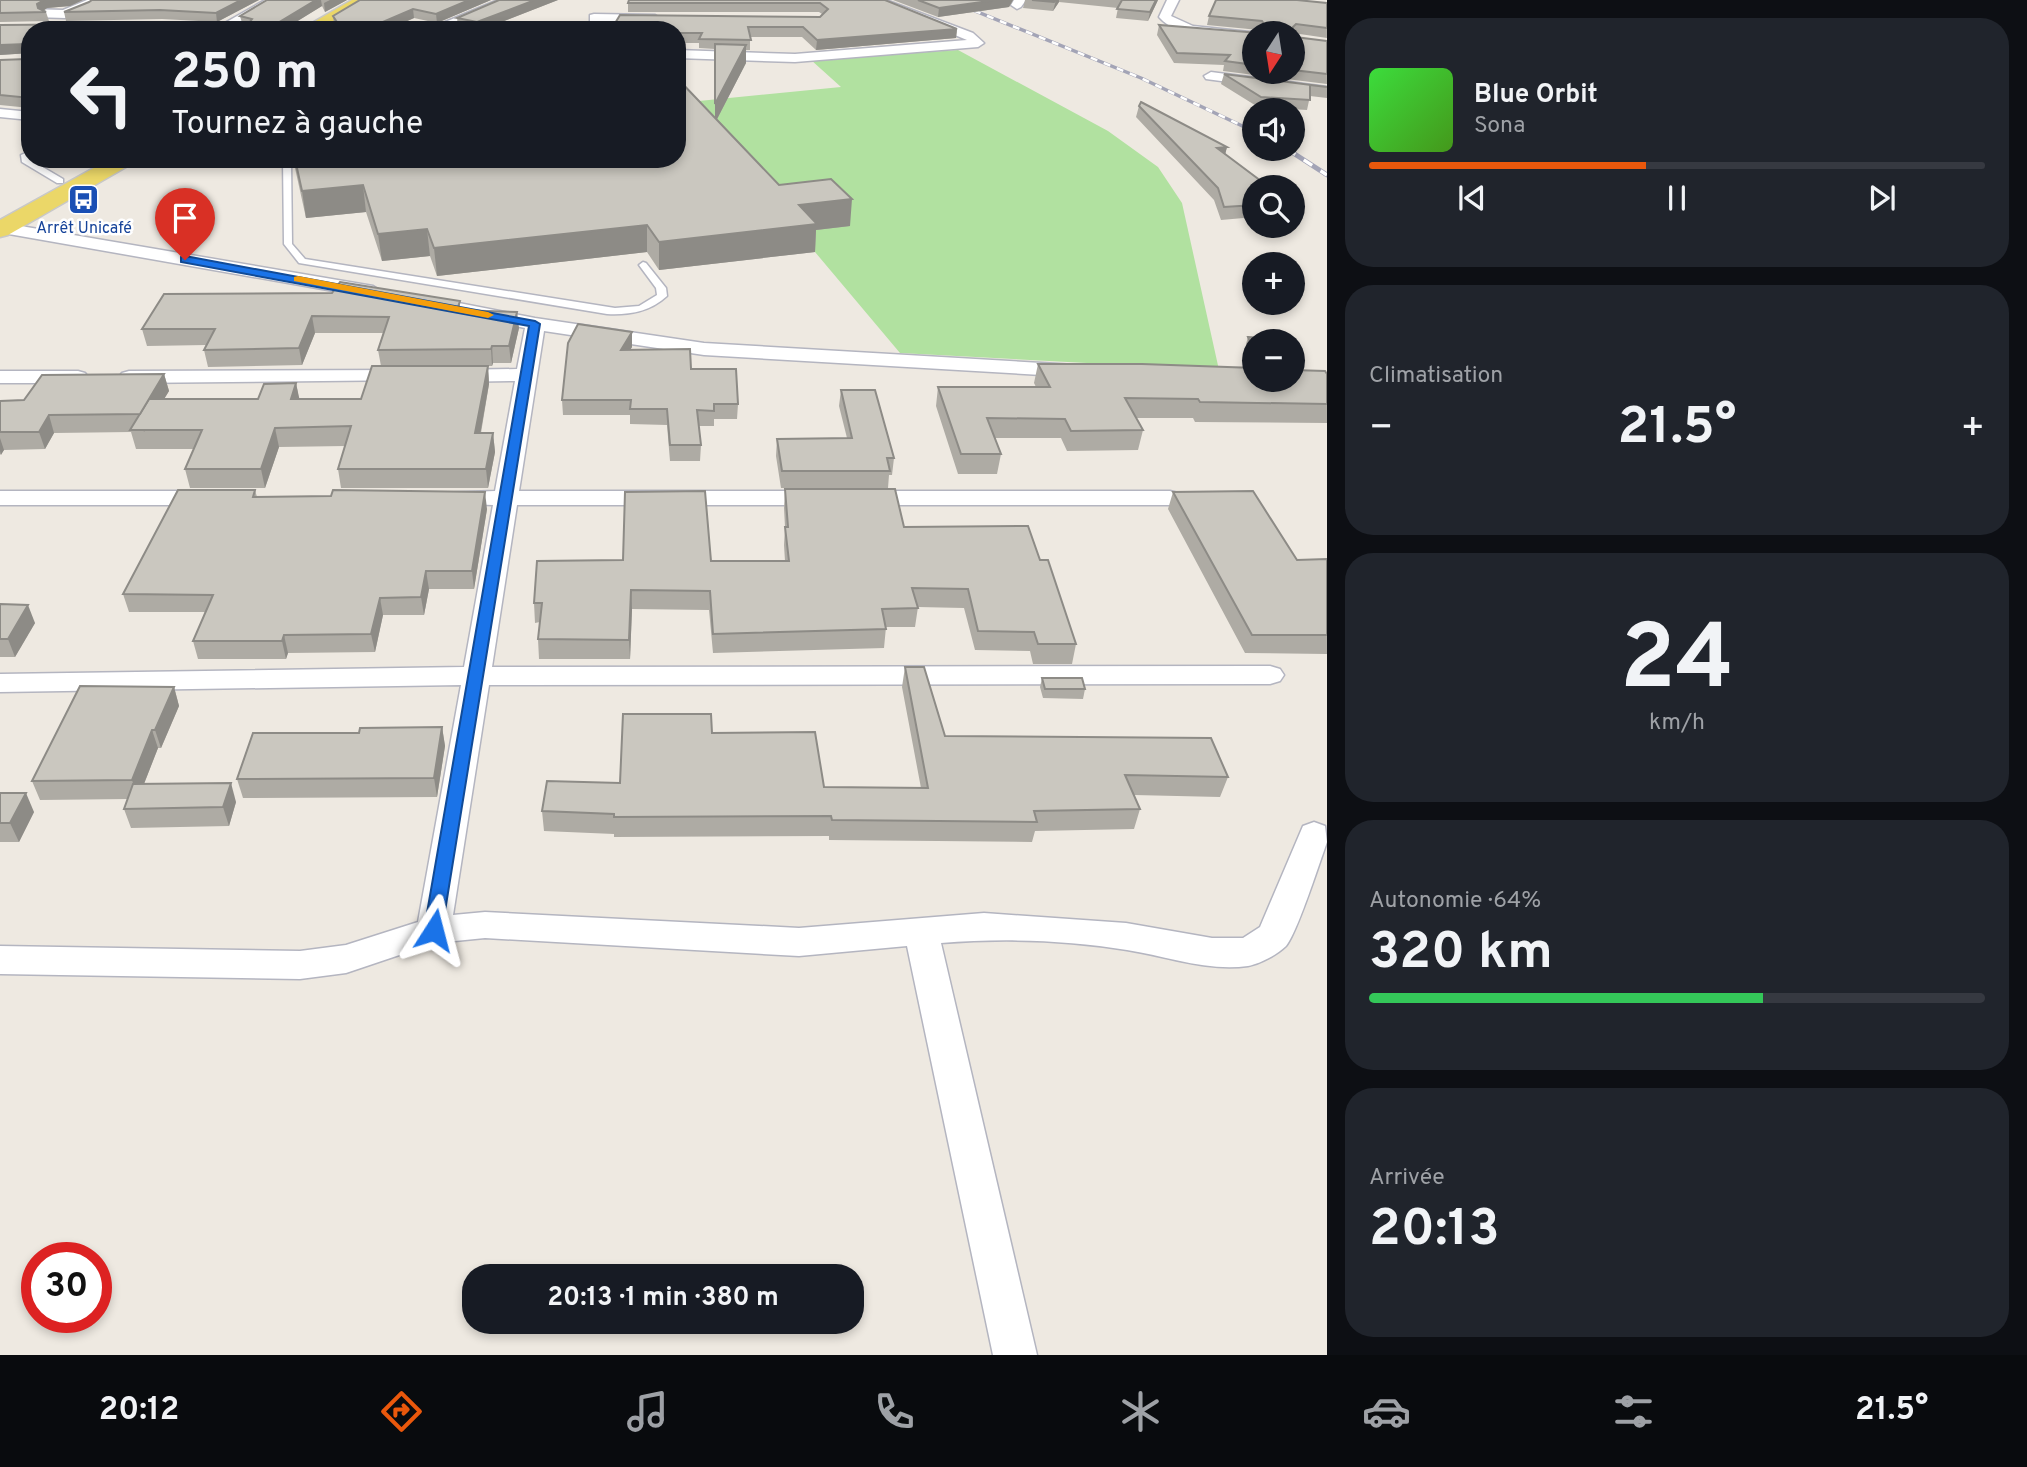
<!DOCTYPE html>
<html lang="fr">
<head>
<meta charset="utf-8">
<style>
  :root { --surface:#171b24; --page:#20242c; --text:#f1f3f6; --muted:#9ea1a6; --line:#363941; --accent:#ea580c }
  body { margin:0; font-family:Overpass,sans-serif; background:var(--page); color:var(--text); height:100vh; display:flex; flex-direction:column; font-size:26px; white-space:nowrap }
  * { box-sizing:border-box; margin:0 }
  p { font-size:23px; color:var(--muted) }
  .icon { flex:none; width:38px; height:38px; fill:none; stroke:currentColor; stroke-width:2; stroke-linecap:round; stroke-linejoin:round }
  .map { position:relative; flex:1; overflow:hidden }
  .sheet { display:flex; flex-direction:column; gap:18px; padding:18px; background:#0d0f14; width:700px }
  .sheet>* { flex:none }
  .top-card { position:absolute; left:21px; top:21px; width:665px; height:147px; border-radius:28px; box-shadow:0 4px 10px #0003; background:#171b24; color:var(--text); overflow:hidden }
  .needle { width:46px; rotate:192deg }
  .tools { position:absolute; left:1242px; top:21px; display:grid; gap:14px }
  .tools a { display:grid; place-items:center; width:63px; height:63px; border-radius:50%; background:var(--surface); box-shadow:0 4px 10px #0003; font-size:35px }
  .speed { position:absolute; left:21px; top:1242px; display:flex; gap:14px; font-size:35px; font-weight:700; text-align:center }
  .speed>* { display:grid; place-content:center; width:91px; height:91px; border-radius:50%; background:var(--surface); box-shadow:0 4px 10px #0003; line-height:1 }
  .speed .limit { border:10px solid #d22; background:#fff; color:#111 }
  .pin { position:absolute; display:grid; place-items:center; width:60px; height:60px; color:#fff; margin:-72px -30px; border-radius:50% 50% 50% 0; rotate:-45deg; box-shadow:0 0 7px #0007 }
  .pin .icon { rotate:45deg }
  .me { position:absolute; width:77px; margin:-38px; rotate:9deg; stroke-linejoin:round; filter:drop-shadow(0 0 5px #0008) }
  .turn { display:flex; align-items:center; gap:24px; height:147px; padding:0 35px; font-size:32px }
  .turn .icon { width:91px; height:91px; stroke-width:2.5 }
  .turn b { display:block; font-size:49px; line-height:60px }
  .big { font-size:52px; font-weight:700; line-height:1.1 }
  .sheet .tile { flex:1; display:flex; flex-direction:column; justify-content:center; gap:10px; min-width:0; padding:0 24px; border-radius:28px; background:var(--page) }
  .sheet .dial { align-items:center; gap:0 }
  .dial b { font-size:91px; line-height:1 }
  .song { display:flex; align-items:center; gap:21px }
  .cover { width:84px; height:84px; border-radius:10px; background:linear-gradient(135deg,hsl(120 70% 55%),hsl(100 70% 35%)) }
  .played { height:7px; border-radius:4px; background:linear-gradient(90deg,var(--accent) 45%,var(--line) 45%) }
  .keys { display:flex; justify-content:space-around; direction:ltr }
  .heat { display:flex; justify-content:space-between; align-items:center; font-size:38px; direction:ltr }
  .charge { height:10px; border-radius:5px; background:linear-gradient(90deg,#34c759 64%,var(--line) 0) }
  .trip { position:absolute; left:462px; top:1264px; width:402px; height:70px; border-radius:28px; background:var(--surface); box-shadow:0 4px 10px #0003; font-weight:700; line-height:70px; text-align:center }
  .tab-bar { display:flex; height:112px; justify-content:space-around; align-items:center; background:#090b0e; color:var(--muted) }
  .tab-bar .icon { width:49px; height:49px }
  .tab-bar .current { color:var(--accent) }
  .tab-bar b { font-size:32px; color:var(--text) }
  main { display:flex; flex:1; min-height:0 }
  .map>svg:first-child { display:block }
</style>
</head>
<body>
<main>
<div class="map">
<svg width="1327" height="1355" viewBox="0 0 1327 1355">
  <rect width="100%" height="100%" fill="#eee9e1"/>
  <polygon fill="#b1e1a0" points="958,50 1108,131 1158,167 1182,203 1219,370 900,353 815,252 679,103 841,87 811,60"/>
  <g fill="none" stroke-linecap="round" stroke-linejoin="round">
    <defs>
      <g id="lane">
        <polygon points="30,151 29,159 63,179 63,183 57,183 22,162 21,155"/>
        <path d="M283 159H291L292 244 305 259 615 308 639 306 657 295 656 288 639 265 643 262 646 263 666 288 667 296C650 312 629 315 607 314L299 263 284 244Z"/>
      </g>
      <g id="street">
        <polygon points="87,0 103,0 65,18 0,16 0,8 63,10"/>
        <polygon points="265,0 280,0 228,30 216,28"/>
        <polygon points="498,0 514,0 444,30 426,30"/>
        <polygon points="870,0 886,0 973,33 984,43 978,47 795,62 677,58 677,50 795,54 967,40"/>
        <polygon points="1014,0 1026,0 1021,7 1017,9 1011,5"/>
        <path d="M1167 0H1179L1171 16 1193 26 1259 33H1255V40C1226 38 1180 41 1159 17Z"/>
        <polygon points="594,14 655,15 661,19 655,23 590,21 590,15"/>
        <polygon points="1211,72 1327,87 1327,95 1206,79 1204,76"/>
        <polygon points="0,109 30,112 30,120 0,117"/>
        <polygon points="3,223 373,286 382,292 373,298 3,233 0,232 0,224"/>
        <path d="M423 296 535 318 704 343 1075 365 1082 367 1085 371 1082 375 1075 377 704 355 544 331 519 491H1170L1178 493 1182 498 1178 503 1170 505H517L492 667 1270 666 1280 669 1284 675 1280 681 1270 684 489 685 453 915 485 912 799 928 984 913 1126 923 1212 938H1243L1260 927 1303 826 1314 822 1325 826 1327 842C1320 861 1297 934 1286 946 1278 954 1260 964 1248 966 1208 972 1166 956 1127 950 1066 940 1003 938 941 943L1037 1355H993L907 946 799 956 485 938 435 943 346 973 300 979 0 974V946L300 951 346 945 418 922 461 685 0 692V674L464 667 493 505 439 503 435 498 439 493 495 491 515 381 451 382 444 380 441 376 444 372 451 370 517 369 525 328 416 306 414 302Z"/>
        <polygon points="407,370 414,372 417,376 414,380 129,383 122,381 119,377 122,373 129,371"/>
        <polygon points="0,371 78,371 85,373 88,377 85,381 78,383 0,383"/>
        <polygon points="0,491 211,491 219,493 223,498 219,503 211,505 0,505"/>
      </g>
      <g id="primary">
        <polygon points="352,0 372,0 321,30 300,30"/>
        <polygon points="110,159 136,159 133,163 8,235 0,237 0,220"/>
      </g>
    </defs>
    <use href="#lane" stroke="#b4b5c0" stroke-width="3"/>
    <use href="#street" stroke="#b4b5c0" stroke-width="3"/>
    <use href="#primary" stroke="#c8c8c8" stroke-width="3"/>
    <use href="#lane" fill="#fff" fill-rule="evenodd"/>
    <use href="#street" fill="#fff" fill-rule="evenodd"/>
    <use href="#primary" fill="#ebd768" fill-rule="evenodd"/>
    <defs>
      <polyline id="rail-far1" points="948,0 1141,78 1255,132"/>
      <polyline id="rail" points="1287,149 1327,175"/>
    </defs>
    <use href="#rail-far1" stroke="#a3a4b6" stroke-width="3.5"/>
    <use href="#rail" stroke="#a3a4b6" stroke-width="5"/>
    <use href="#rail-far1" stroke="#fff" stroke-width="2.5" stroke-dasharray="7" stroke-linecap="butt"/>
    <use href="#rail" stroke="#fff" stroke-width="3.5" stroke-dasharray="10" stroke-linecap="butt"/>
  </g>
  <g fill="#aeaba4">
    <polygon points="0,0 83,0 70,6 47,8 43,11 46,12 49,21 0,22"/>
    <polygon points="92,0 259,0 217,22 162,19 66,21 64,12 89,2"/>
    <polygon points="267,0 347,0 325,12 322,6 283,30 30,30 30,53 0,55 0,25 242,23 240,16"/>
    <polygon points="360,0 491,0 437,23 414,18 387,30 337,30 334,25 333,16"/>
    <polygon points="499,0 558,0 481,30 472,30 458,27 457,18"/>
    <polygon points="885,0 957,29 956,38 816,50 802,37 750,37 750,50 746,50 746,63 717,119 779,185 850,226 816,230 815,252 659,270 647,252 437,276 430,256 382,261 366,212 306,218 293,159 677,159 715,117 715,49 699,48 699,43 677,43 677,30 820,17 822,14 819,12 628,12 628,3"/>
    <polygon points="893,0 1013,0 1009,7 938,17"/>
    <polygon points="1025,0 1158,0 1148,21 1116,18 1118,8 1059,2 1053,11 1023,8"/>
    <polygon points="1327,3 1327,38 1293,33 1255,33 1255,72 1293,72 1293,35 1295,37 1327,41 1327,84 1223,71 1224,65 1174,63 1157,35 1159,25 1258,33 1259,30 1207,25 1209,16"/>
    <polygon points="30,56 30,108 0,105 0,60 27,59"/>
    <polygon points="1224,74 1327,87 1327,98 1310,96 1307,110 1258,107 1221,84"/>
    <polygon points="1139,106 1227,147 1225,154 1255,187 1255,217 1221,220 1214,200 1136,117"/>
    <polygon points="460,301 460,310 519,328 511,363 493,363 492,366 488,366 489,384 481,433 493,433 495,452 488,488 341,488 338,469 345,446 279,447 265,488 190,488 185,469 194,449 136,449 131,432 54,433 45,449 4,450 0,455 0,401 24,400 164,374 169,391 164,399 258,399 296,383 299,399 361,399 381,366 378,350 383,333 315,333 302,365 208,367 204,350 206,345 147,346 142,329"/>
    <polygon points="632,332 632,347 630,350 691,369 738,404 737,419 714,419 714,426 698,426 701,445 700,461 670,461 667,425 630,424 630,415 563,415 562,400"/>
    <polygon points="1248,337 1255,341 1255,380 1295,370 1327,374 1327,423 1195,422 1193,418 1136,418 1143,430 1138,450 1067,451 1061,438 995,438 1001,454 997,474 958,474 936,406 938,387 1036,387 1034,383 1038,364 1254,368 1246,344"/>
    <polygon points="841,390 894,458 892,475 889,475 888,488 781,488 776,456 777,439 847,438 839,406"/>
    <polygon points="785,489 904,527 1040,560 1076,644 1072,664 1033,664 1030,651 975,650 964,608 918,607 915,627 886,627 884,648 713,653 709,610 632,609 630,659 539,659 538,639 540,622 535,623 534,603 711,561 785,561 784,545 785,527 784,508"/>
    <polygon points="255,490 257,497 487,509 474,589 429,589 424,615 383,615 375,652 288,653 286,659 198,659 193,641 205,612 129,612 123,594"/>
    <polygon points="1173,492 1297,560 1327,559 1327,654 1245,653 1168,509"/>
    <polygon points="0,604 35,623 15,657 0,657"/>
    <polygon points="905,667 945,736 1228,777 1220,797 1134,795 1140,809 1134,829 1035,831 1032,842 829,840 829,836 614,837 614,834 544,831 542,811 620,783 712,733 824,787 921,788 902,687"/>
    <polygon points="1042,678 1085,689 1083,699 1043,698 1040,687"/>
    <polygon points="174,687 179,706 161,748 158,748 144,784 236,802 229,826 131,828 124,809 128,799 40,800 32,781"/>
    <polygon points="442,727 445,746 437,797 243,798 237,779 359,733"/>
    <polygon points="0,793 34,812 19,842 0,842"/>
  </g>
  <g fill="#8d8b86">
    <polygon points="44,0 83,0 70,6 47,8 40,13 37,4"/>
    <polygon points="241,0 259,0 217,22 216,13"/>
    <polygon points="316,0 321,0 322,6 283,30 266,30"/>
    <polygon points="330,0 347,0 325,12 324,3"/>
    <polygon points="469,0 491,0 437,23 436,14"/>
    <polygon points="535,0 558,0 481,30 478,30 477,22"/>
    <polygon points="996,0 1013,0 1009,7 938,17 939,8"/>
    <polygon points="1056,0 1059,0 1059,2 1053,11"/>
    <polygon points="1156,0 1158,0 1148,21 1150,12"/>
    <polygon points="413,9 414,18 387,30 369,30 376,25"/>
    <polygon points="957,29 956,38 816,50 817,40"/>
    <polygon points="27,44 30,53 0,55 0,45"/>
    <polygon points="746,45 746,63 715,123 715,104"/>
    <polygon points="1227,147 1224,159 1217,148"/>
    <polygon points="363,185 366,212 306,218 302,191"/>
    <polygon points="852,199 850,226 816,230 815,252 659,270 659,242 799,205"/>
    <polygon points="647,225 647,252 437,276 434,248"/>
    <polygon points="427,229 430,256 382,261 378,234"/>
    <polygon points="517,312 519,328 511,363 509,346"/>
    <polygon points="312,316 315,333 302,365 299,348"/>
    <polygon points="632,332 632,347 621,365 621,350"/>
    <polygon points="492,346 493,363 492,366 491,349"/>
    <polygon points="488,366 489,384 477,452 475,433"/>
    <polygon points="164,374 169,391 144,432 140,414"/>
    <polygon points="296,383 300,402 291,399"/>
    <polygon points="49,415 54,433 45,449 39,432"/>
    <polygon points="275,428 279,447 265,488 261,469"/>
    <polygon points="493,433 495,452 488,488 486,469"/>
    <polygon points="0,438 4,450 1,455 0,451"/>
    <polygon points="485,492 487,509 474,589 472,571"/>
    <polygon points="426,571 429,589 424,615 421,597"/>
    <polygon points="631,590 632,609 630,659 629,640"/>
    <polygon points="380,598 383,615 375,652 371,634"/>
    <polygon points="28,605 35,623 15,657 8,639"/>
    <polygon points="284,635 288,653 286,659 282,641"/>
    <polygon points="174,687 179,706 161,748 155,730"/>
    <polygon points="442,727 445,746 437,797 434,778"/>
    <polygon points="152,730 158,748 138,799 132,780"/>
    <polygon points="231,783 236,802 229,826 223,807"/>
    <polygon points="26,793 34,812 19,842 10,823"/>
  </g>
  <g fill="#cac7bf" stroke="#8d8b86" stroke-width="2">
    <polygon points="0,0 44,0 37,4 38,8 46,12 0,13"/>
    <polygon points="92,0 241,0 216,13 160,10 64,12 89,2"/>
    <polygon points="267,0 316,0 266,30 30,30 30,46 27,44 0,45 0,25 249,23 252,19 240,16"/>
    <polygon points="360,0 469,0 436,14 413,9 376,25 369,30 342,30 333,16"/>
    <polygon points="499,0 535,0 477,22 457,18"/>
    <polygon points="629,0 885,0 957,29 817,40 803,27 748,27 751,40 699,39 702,33 677,33 677,30 611,30 620,15 820,17 828,9 820,3 628,3"/>
    <polygon points="918,0 996,0 939,8"/>
    <polygon points="1032,0 1056,0 1054,2"/>
    <polygon points="1122,0 1156,0 1150,12 1117,9"/>
    <polygon points="1216,0 1297,0 1327,3 1327,28 1296,24 1293,27 1293,33 1255,33 1255,65 1225,61 1230,55 1177,53 1159,25 1259,33 1260,26 1264,24 1262,21 1209,16"/>
    <polygon points="1293,35 1295,37 1327,41 1327,74 1293,70"/>
    <polygon points="715,44 746,45 715,104"/>
    <polygon points="30,56 30,98 0,95 0,60 27,59"/>
    <polygon points="1224,74 1327,87 1310,85 1310,100 1261,97"/>
    <polygon points="677,78 779,185 831,179 852,199 799,205 817,224 659,242 647,225 434,248 427,229 378,234 363,185 302,191 295,159 677,159"/>
    <polygon points="1141,102 1227,147 1217,148 1269,187 1255,187 1255,205 1224,207 1218,188 1139,106"/>
    <polygon points="340,282 460,301 457,310 517,312 509,346 492,346 491,349 378,350 389,317 312,316 299,348 204,350 215,329 142,329 164,294 332,293"/>
    <polygon points="578,324 632,332 621,350 690,349 691,369 736,369 738,404 714,404 714,411 697,410 701,445 670,445 667,409 630,409 631,400 562,400 568,343"/>
    <polygon points="1248,337 1287,340 1288,341 1255,341 1255,354"/>
    <polygon points="1293,356 1297,365 1293,369"/>
    <polygon points="1038,364 1142,364 1255,368 1255,380 1293,380 1293,370 1325,371 1327,374 1327,404 1200,402 1198,399 1125,398 1143,430 1071,431 1065,419 987,418 1001,454 961,454 938,387 1050,387"/>
    <polygon points="372,366 488,366 475,433 493,433 486,469 338,469 351,426 275,428 261,469 185,469 202,430 130,430 149,399 258,399 264,384 296,383 291,399 361,399"/>
    <polygon points="164,374 140,414 49,415 39,432 0,432 0,401 24,400 42,375"/>
    <polygon points="841,390 875,390 894,458 887,458 890,471 782,471 777,439 852,438"/>
    <polygon points="785,489 895,489 904,527 1028,526 1040,560 1048,560 1076,644 1038,644 1034,632 978,631 968,589 912,588 918,608 882,609 886,629 713,634 710,591 631,590 629,640 538,639 542,603 534,603 537,561 623,560 625,492 705,491 711,561 789,561 785,527 788,527"/>
    <polygon points="178,490 255,490 253,497 331,496 333,490 485,492 472,571 426,571 421,597 380,598 371,634 284,635 282,641 193,641 213,595 123,594"/>
    <polygon points="1253,491 1297,560 1327,559 1327,635 1252,635 1173,492"/>
    <polygon points="0,604 28,605 8,639 0,639"/>
    <polygon points="905,667 924,667 945,736 1211,738 1228,777 1125,775 1140,809 1034,811 1037,822 832,820 831,816 614,817 614,814 542,811 547,781 620,783 623,714 711,714 712,733 815,732 824,787 928,788"/>
    <polygon points="1042,678 1082,678 1085,689 1045,689"/>
    <polygon points="80,686 174,687 155,730 152,730 132,780 32,781"/>
    <polygon points="442,727 434,778 237,779 253,733 359,733 360,728"/>
    <polygon points="231,783 223,807 124,809 133,784"/>
    <polygon points="0,793 26,793 10,823 0,823"/>
  </g>
  <polygon fill="#1a73e8" stroke="#114b97" stroke-width="2" points="185,256 535,321 540,324 441,936 434,938 427,936 424,930 529,326 181,262 181,257"/>
  <polygon fill="#f59e0b" points="298,276 488,312 494,315 488,318 294,281 294,277"/>
  <defs>
    <symbol id="bus-square" viewBox="-11 -11 22 22"><rect x="-9" y="-9" width="18" height="18" rx="4" fill="#1a4fb4" stroke="#fff"/><path d="M-5-6H5V4H4V6H2V4H-2V6H-4V4H-5ZM-3.5-4V0h7V-4ZM-3.5 1.2v1.5H-2V1.2ZM2 1.2v1.5H3.5V1.2Z" fill="#fff"/></symbol>
  </defs>
  <g fill-rule="evenodd">
    <use href="#bus-square" x="66" y="182" width="35" height="35"/>
  </g>
  <g text-anchor="middle" dominant-baseline="central" stroke-width="5" stroke-linejoin="round" paint-order="stroke">
    <g font-size="16" fill="#164399" stroke="#fff">
      <text x="84" y="229">Arrêt Unicafé</text>
    </g>
  </g>
</svg>
<div class="tools">
<a><svg class="needle" viewBox="-14 -14 28 28"><path d="M0-13l5 13h-10z" fill="#e53935"/><path d="M0 13l5-13h-10z" fill="#9ea1a6"/></svg></a>
<a><svg class="icon" aria-label="sound" viewBox="0 0 24 24"><path d="M4 9h4l5-4v14l-5-4H4zM17 9q2 3 0 6"/></svg></a>
<a><svg class="icon" aria-label="search" viewBox="0 0 24 24"><circle cx="10" cy="10" r="6"/><path d="M15 15l6 6"/></svg></a>
<a>+</a>
<a>−</a>
</div>
<div class="speed"><div class="limit">30</div></div>
<div class="pin" style="left:185px;top:260px;background:#d93025"><svg class="icon" aria-label="arrive" viewBox="0 0 24 24"><path d="M6 21V4h12l-3 4 3 4H6"/></svg></div>
<svg class="me" style="left:434px;top:930px" viewBox="-20 -20 40 40"><path d="M0-17L14 15 0 8-14 15z" fill="#1a73e8" stroke="#fff" stroke-width="4"/></svg>
<div class="trip">20:13 · 1 min · 380 m</div>
<div class="top-card">
<div class="turn"><svg class="icon" aria-label="left" viewBox="0 0 24 24"><path d="M17 20v-9H6M10 6l-5 5 5 5"/></svg><div><b>250 m</b>Tournez à gauche</div></div>
</div>
</div>
<section class="sheet">
<div class="tile">
<div class="song"><i class="cover"></i><div><b>Blue Orbit</b><p>Sona</p></div></div>
<div class="played"></div>
<div class="keys"><svg class="icon" aria-label="previous" viewBox="0 0 24 24"><path d="M18 5L8 12l10 7zM5 5v14"/></svg><svg class="icon" aria-label="pause" viewBox="0 0 24 24"><path d="M8 5v14M16 5v14"/></svg><svg class="icon" aria-label="next" viewBox="0 0 24 24"><path d="M6 5l10 7-10 7zM19 5v14"/></svg></div>
</div>
<div class="tile"><p>Climatisation</p>
<div class="heat"><a>−</a><b class="big">21.5°</b><a>+</a></div>
</div>
<div class="tile dial"><b>24</b><p>km/h</p></div>
<div class="tile"><p>Autonomie · 64%</p><b class="big">320 km</b><div class="charge"></div></div>
<div class="tile"><p>Arrivée</p><b class="big">20:13</b></div>
</section>
</main>
<nav class="tab-bar">
<b>20:12</b>
<svg class="icon current" aria-label="directions" viewBox="0 0 24 24"><path d="M12 3l9 9-9 9-9-9zM9 14v-3h6M13 9l2 2-2 2"/></svg>
<svg class="icon" aria-label="music" viewBox="0 0 24 24"><path d="M9 18V5l10-2v13"/><circle cx="6" cy="18" r="3"/><circle cx="16" cy="16" r="3"/></svg>
<svg class="icon" aria-label="phone" viewBox="0 0 24 24"><path d="M5 4h4l2 5-3 2q2 4 5 5l2-3 5 2v4C11 20 4 13 5 4z"/></svg>
<svg class="icon" aria-label="climate" viewBox="0 0 24 24"><path d="M12 3v18M4 7l16 10M4 17L20 7"/></svg>
<svg class="icon" aria-label="car" viewBox="0 0 24 24"><path d="M5 17H2v-5l4-1 3-4h7l3 4 3 1v5h-3M9 17h6M6 11h13"/><circle cx="7" cy="17" r="2"/><circle cx="17" cy="17" r="2"/></svg>
<svg class="icon" aria-label="filters" viewBox="0 0 24 24"><path d="M4 7h16M4 17h16"/><circle cx="9" cy="7" r="2"/><circle cx="15" cy="17" r="2"/></svg>
<b>21.5°</b>
</nav>
</body>
</html>
